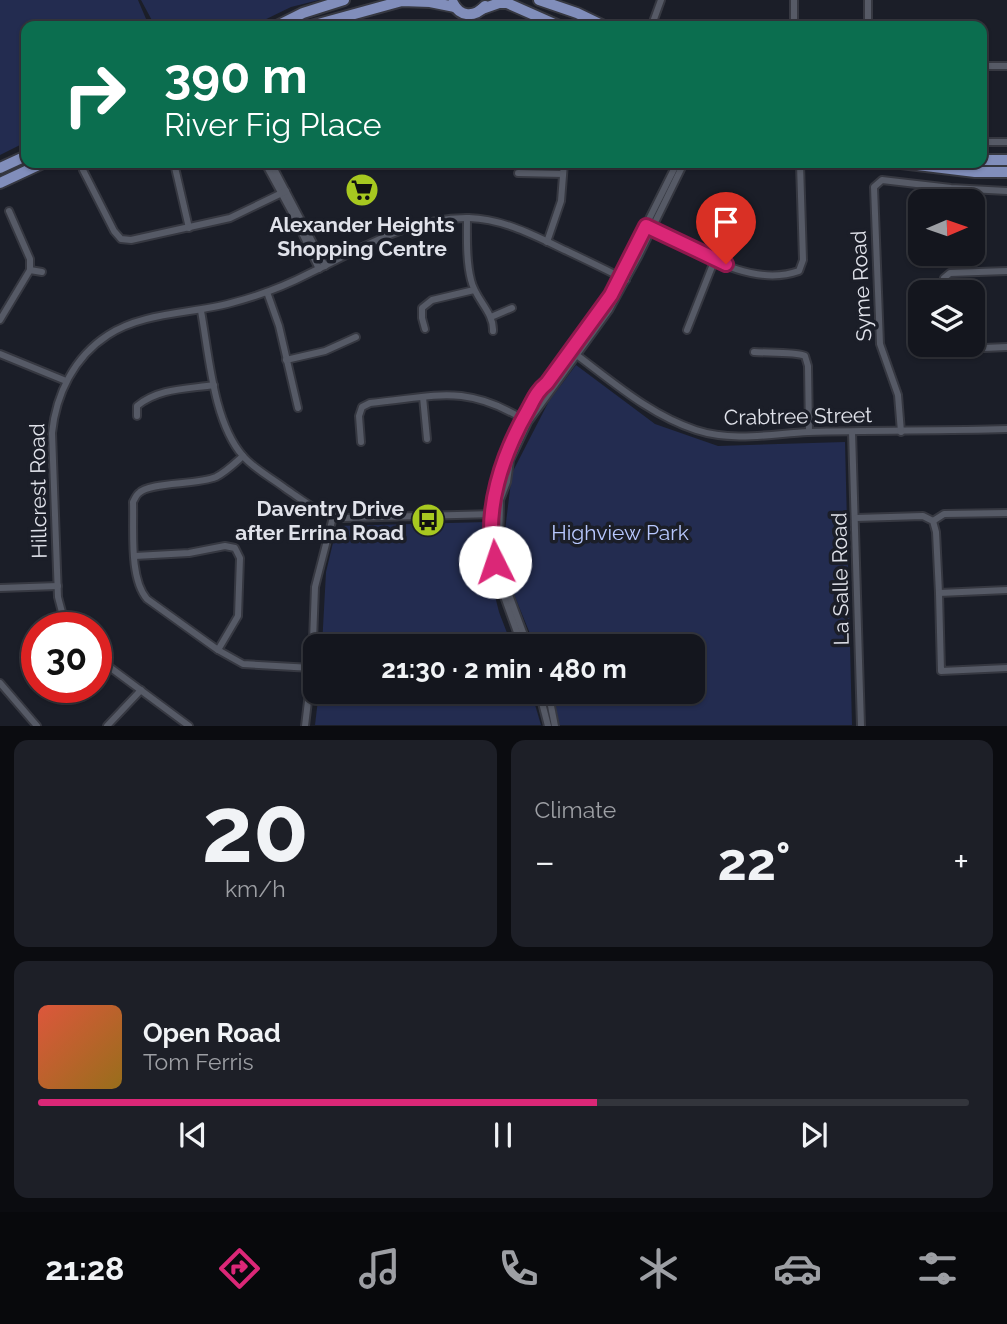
<!DOCTYPE html>
<html lang="en">
<head>
<meta charset="utf-8">
<style>
  :root { --surface:#14161e; --page:#1d1f27; --text:#f1f3f6; --muted:#9d9fa4; --line:#33353c; --accent:#db2777 }
  body { margin:0; font-family:Raleway,sans-serif; background:var(--page); color:var(--text); height:100vh; display:flex; flex-direction:column; font-size:26px; white-space:nowrap }
  * { box-sizing:border-box; margin:0 }
  p { font-size:23px; color:var(--muted) }
  .icon { flex:none; width:38px; height:38px; fill:none; stroke:currentColor; stroke-width:2; stroke-linecap:round; stroke-linejoin:round }
  .map { position:relative; height:726px; overflow:hidden }
  .panel { display:flex; flex-direction:column; gap:14px; padding:14px; background:#0b0c10; flex:1 }
  .panel>* { flex:none }
  .top-card { position:absolute; left:21px; top:21px; width:966px; height:147px; border-radius:14px; box-shadow:0 2px 5px #0004,0 0 0 2px var(--line); background:#0b6e4f; color:#fff; overflow:hidden }
  .needle { width:46px; rotate:88deg }
  .buttons { position:absolute; left:908px; top:189px; display:grid; gap:14px }
  .buttons a { display:grid; place-items:center; width:77px; height:77px; border-radius:14px; background:var(--surface); box-shadow:0 2px 5px #0004,0 0 0 2px var(--line); font-size:35px }
  .speed { position:absolute; left:21px; top:612px; display:flex; gap:14px; font-size:35px; font-weight:700; text-align:center }
  .speed>* { display:grid; place-content:center; width:91px; height:91px; border-radius:50%; background:var(--surface); box-shadow:0 2px 5px #0004,0 0 0 2px var(--line); line-height:1 }
  .speed .limit { border:10px solid #d22; background:#fff; color:#111 }
  .pin { position:absolute; display:grid; place-items:center; width:60px; height:60px; color:#fff; margin:-72px -30px; border-radius:50% 50% 50% 0; rotate:-45deg; box-shadow:0 0 7px #0007 }
  .pin .icon { rotate:45deg }
  .me { position:absolute; width:77px; margin:-38px; rotate:356deg; stroke-linejoin:round; filter:drop-shadow(0 0 5px #0008) }
  .turn { display:flex; align-items:center; gap:24px; height:147px; padding:0 28px; font-size:32px }
  .turn .icon { width:91px; height:91px; stroke-width:2.5 }
  .turn b { display:block; font-size:49px; line-height:60px }
  .big { font-size:52px; font-weight:700; line-height:1.1 }
  .panel .tile { flex:1; display:flex; flex-direction:column; justify-content:center; gap:10px; min-width:0; padding:0 24px; border-radius:14px; background:var(--page) }
  .panel .dial { align-items:center; gap:0 }
  .dial b { font-size:91px; line-height:1 }
  .song { display:flex; align-items:center; gap:21px }
  .cover { width:84px; height:84px; border-radius:10px; background:linear-gradient(135deg,hsl(10 70% 55%),hsl(40 70% 35%)) }
  .played { height:7px; border-radius:4px; background:linear-gradient(90deg,var(--accent) 60%,var(--line) 60%) }
  .keys { display:flex; justify-content:space-around; direction:ltr }
  .heat { display:flex; justify-content:space-between; align-items:center; font-size:38px; direction:ltr }
  .panel .tiles { flex:1; display:grid; gap:14px; grid-template-columns:1fr 1fr }
  .tile:last-child { grid-column:span 2 }
  .trip { position:absolute; left:303px; top:634px; width:402px; height:70px; border-radius:14px; background:var(--surface); box-shadow:0 2px 5px #0004,0 0 0 2px var(--line); font-weight:700; line-height:70px; text-align:center }
  .tab-bar { display:flex; height:112px; justify-content:space-around; align-items:center; background:#08090c; color:var(--muted) }
  .tab-bar .icon { width:49px; height:49px }
  .tab-bar .current { color:var(--accent) }
  .tab-bar b { font-size:32px; color:var(--text) }
  .map>svg:first-child { display:block }
</style>
</head>
<body>
<div class="map">
<svg width="1007" height="726" viewBox="0 0 1007 726">
  <rect width="100%" height="100%" fill="#1b1e28"/>
  <g fill="#232c50">
    <polygon points="0,0 138,0 149,26 26,26 26,142 0,155"/>
    <polygon points="141,0 319,0 291,7 252,26 155,26"/>
    <polygon points="576,365 655,424 718,446 845,442 852,725 559,725 551,691 693,691 693,646 535,646 513,592 504,539 512,473 549,401"/>
    <polygon points="487,522 488,568 499,612 512,646 322,646 326,572 337,526"/>
    <polygon points="319,691 531,691 541,725 315,725"/>
  </g>
  <g fill="none" stroke-linecap="round" stroke-linejoin="round">
    <defs>
      <g id="minor">
        <polyline points="653,22 661,0"/>
        <polyline points="794,26 794,0"/>
        <polyline points="868,26 868,0"/>
        <polyline points="982,66 1007,66"/>
        <polyline points="982,142 1007,142"/>
        <polyline points="174,163 189,228"/>
        <polyline points="265,163 296,220 319,269"/>
        <polyline points="271,163 325,266"/>
        <polyline points="667,163 679,168"/>
        <polyline points="83,170 114,231 121,239 131,240 230,218 286,191"/>
        <polyline points="518,173 563,174"/>
        <path d="M467 218C467 238 466 260 471 280 475 299 494 312 493 331"/>
        <path d="M648 227C693 248 748 289 799 271L803 260 800 164"/>
        <polyline points="547,242 561,201 564,163"/>
        <polyline points="30,270 42,272"/>
        <polyline points="944,278 950,273 1007,271"/>
        <polyline points="267,292 279,326 298,408"/>
        <path d="M201 311C209 354 213 422 243 456 254 469 272 478 286 489 304 501 321 516 343 518L495 514"/>
        <polyline points="491,317 512,308"/>
        <polyline points="0,320 30,270 30,259 9,211"/>
        <polyline points="425,329 422,318 422,308 432,300 474,290"/>
        <polyline points="687,330 715,259"/>
        <polyline points="961,349 1007,347"/>
        <path d="M754 352C766 353 797 352 805 356L808 366 809 432"/>
        <path d="M574 353C613 382 650 415 696 430 733 442 771 434 808 432 874 430 941 431 1007 429"/>
        <polyline points="0,354 66,381"/>
        <polyline points="286,360 325,351 356,337"/>
        <polyline points="423,397 427,439"/>
        <path d="M137 416V406C158 388 188 389 214 385"/>
        <polyline points="852,432 861,726"/>
        <polyline points="901,432 898,395 880,344 874,187 882,180 951,188 1007,191"/>
        <path d="M361 442 359 416 362 407 370 403C435 397 463 383 523 419"/>
        <path d="M243 456C234 464 226 472 216 477 197 485 149 482 139 493 137 494 134 500 133 502 134 530 129 578 147 599L218 650 243 664 312 668"/>
        <polyline points="856,518 923,516 933,521 936,532 939,593 941,671 1007,668"/>
        <polyline points="933,521 944,514 1007,513"/>
        <polyline points="135,556 189,553 225,546 235,548 240,558 238,616 218,650"/>
        <polyline points="0,588 58,586"/>
        <polyline points="939,593 1007,590"/>
        <path d="M69 628 63 616 58 597 52 433C56 394 74 357 108 335 143 312 191 314 231 303 258 296 285 286 310 273 360 249 411 217 469 218 505 219 537 237 569 252 588 261 607 270 626 280"/>
        <polyline points="522,646 501,588 491,550 494,499 506,453 534,397 547,383 611,295 677,163"/>
        <polyline points="528,646 504,581 499,548 500,500 507,482 510,460 528,422 609,310 639,255 684,163"/>
        <polyline points="96,657 189,726"/>
        <polyline points="0,683 37,726"/>
        <polyline points="539,691 548,726"/>
        <polyline points="548,691 555,726"/>
        <polyline points="107,726 141,690"/>
        <polyline points="305,726 312,668 315,587 333,517"/>
      </g>
      <g id="primary">
        <polyline points="539,0 577,13 604,26"/>
        <path d="M453 3C460 17 474 18 485 6"/>
        <polyline points="482,9 499,3 507,3 559,26"/>
        <polyline points="277,26 303,13 344,0"/>
        <polyline points="311,26 402,1 430,2 455,7"/>
        <polyline points="982,160 1007,160"/>
        <polyline points="901,163 975,172 1007,172"/>
        <polyline points="0,168 26,156"/>
        <polyline points="0,183 43,163"/>
      </g>
    </defs>
    <use href="#minor" stroke="#363841" stroke-width="10"/>
    <use href="#primary" stroke="#363841" stroke-width="14"/>
    <use href="#minor" stroke="#565a66" stroke-width="6"/>
    <use href="#primary" stroke="#818ebb" stroke-width="10"/>
  </g>
  <g fill="none" stroke-linecap="round" stroke-linejoin="round">
    <defs>
      <path id="route" d="M495 562C482 512 503 453 528 410 534 399 537 391 547 383L611 295 646 226 726 264"/>
    </defs>
    <use href="#route" stroke="#8e194d" stroke-width="18"/>
    <use href="#route" stroke="#db2777" stroke-width="12"/>
  </g>
  <defs>
    <symbol id="supermarket-disc" viewBox="-11 -11 22 22"><circle r="9.5" fill="#a7c820" stroke="#1b1e28"/><path d="M-6-5.5h2.5l.6 2H6L4.5 2H-2.5L-4.4-4H-6ZM-1.5 3.2a1.3 1.3 0 1 0 .1 0ZM3 3.2a1.3 1.3 0 1 0 .1 0Z" fill="#111"/></symbol>
    <symbol id="bus-disc" viewBox="-11 -11 22 22"><circle r="9.5" fill="#a7c820" stroke="#1b1e28"/><path d="M-5-6H5V4H4V6H2V4H-2V6H-4V4H-5ZM-3.5-4V0h7V-4ZM-3.5 1.2v1.5H-2V1.2ZM2 1.2v1.5H3.5V1.2Z" fill="#111"/></symbol>
  </defs>
  <g fill-rule="evenodd">
    <use href="#supermarket-disc" x="343" y="171" width="38" height="38"/>
    <use href="#bus-disc" x="409" y="501" width="38" height="38"/>
  </g>
  <g text-anchor="middle" dominant-baseline="central" stroke-width="7" stroke-linejoin="round" paint-order="stroke">
    <g font-size="21" font-weight="bold" fill="#e0e2ea" stroke="#1b1e28">
      <text x="362" y="224">Alexander Heights<tspan x="362" dy="24">Shopping Centre</tspan></text>
      <text x="404" y="508" text-anchor="end">Daventry Drive<tspan x="404" dy="24">after Errina Road</tspan></text>
    </g>
    <g font-size="21" fill="#e0e2ea" stroke="#1b1e28">
      <text transform="translate(861 286) rotate(-93)">Syme Road</text>
      <text transform="translate(798 416) rotate(-1)">Crabtree Street</text>
      <text transform="translate(38 491) rotate(-91)">Hillcrest Road</text>
      <text transform="translate(840 579) rotate(-91)">La Salle Road</text>
    </g>
    <g font-size="21" fill="#b8c8fe" stroke="#1b1e28">
      <text x="620" y="532">Highview Park</text>
    </g>
  </g>
</svg>
<div class="buttons">
<a><svg class="needle" viewBox="-14 -14 28 28"><path d="M0-13l5 13h-10z" fill="#e53935"/><path d="M0 13l5-13h-10z" fill="#9d9fa4"/></svg></a>
<a><svg class="icon" aria-label="layers" viewBox="0 0 24 24"><path d="M12 4l9 5-9 5-9-5zM3 14l9 5 9-5"/></svg></a>
</div>
<div class="speed"><div class="limit">30</div></div>
<div class="pin" style="left:726px;top:264px;background:#d93025"><svg class="icon" aria-label="arrive" viewBox="0 0 24 24"><path d="M6 21V4h12l-3 4 3 4H6"/></svg></div>
<svg class="me" style="left:495px;top:562px" viewBox="-20 -20 40 40"><circle r="19" fill="#fff"/><path d="M0-13L10 11 0 6-10 11z" fill="#db2777"/></svg>
<div class="trip">21:30 · 2 min · 480 m</div>
<div class="top-card">
<div class="turn"><svg class="icon" aria-label="right" viewBox="0 0 24 24"><path d="M7 20v-9h11M14 6l5 5-5 5"/></svg><div><b>390 m</b>River Fig Place</div></div>
</div>
</div>
<section class="panel">
<div class="tiles">
<div class="tile dial"><b>20</b><p>km/h</p></div>
<div class="tile"><p>Climate</p>
<div class="heat"><a>−</a><b class="big">22°</b><a>+</a></div>
</div>
<div class="tile">
<div class="song"><i class="cover"></i><div><b>Open Road</b><p>Tom Ferris</p></div></div>
<div class="played"></div>
<div class="keys"><svg class="icon" aria-label="previous" viewBox="0 0 24 24"><path d="M18 5L8 12l10 7zM5 5v14"/></svg><svg class="icon" aria-label="pause" viewBox="0 0 24 24"><path d="M8 5v14M16 5v14"/></svg><svg class="icon" aria-label="next" viewBox="0 0 24 24"><path d="M6 5l10 7-10 7zM19 5v14"/></svg></div>
</div>
</div>
</section>
<nav class="tab-bar">
<b>21:28</b>
<svg class="icon current" aria-label="directions" viewBox="0 0 24 24"><path d="M12 3l9 9-9 9-9-9zM9 14v-3h6M13 9l2 2-2 2"/></svg>
<svg class="icon" aria-label="music" viewBox="0 0 24 24"><path d="M9 18V5l10-2v13"/><circle cx="6" cy="18" r="3"/><circle cx="16" cy="16" r="3"/></svg>
<svg class="icon" aria-label="phone" viewBox="0 0 24 24"><path d="M5 4h4l2 5-3 2q2 4 5 5l2-3 5 2v4C11 20 4 13 5 4z"/></svg>
<svg class="icon" aria-label="climate" viewBox="0 0 24 24"><path d="M12 3v18M4 7l16 10M4 17L20 7"/></svg>
<svg class="icon" aria-label="car" viewBox="0 0 24 24"><path d="M5 17H2v-5l4-1 3-4h7l3 4 3 1v5h-3M9 17h6M6 11h13"/><circle cx="7" cy="17" r="2"/><circle cx="17" cy="17" r="2"/></svg>
<svg class="icon" aria-label="filters" viewBox="0 0 24 24"><path d="M4 7h16M4 17h16"/><circle cx="9" cy="7" r="2"/><circle cx="15" cy="17" r="2"/></svg>
</nav>
</body>
</html>
